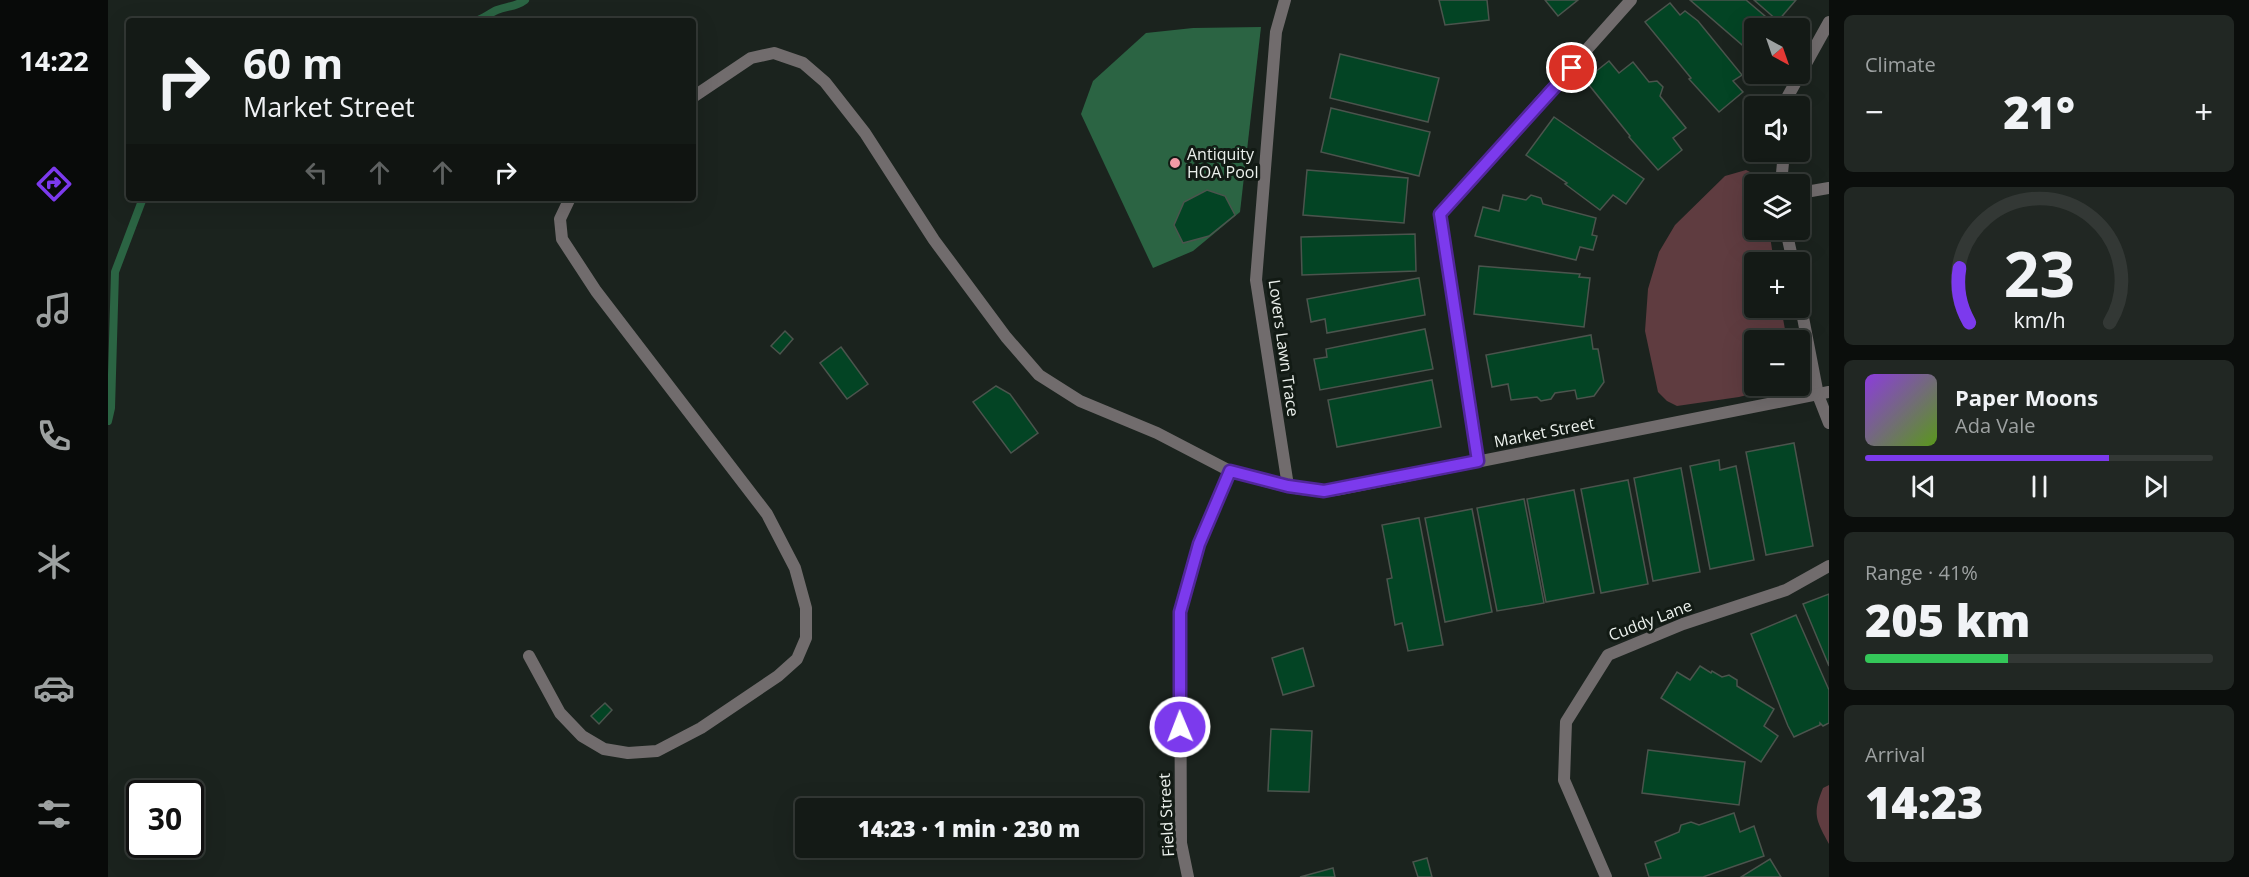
<!DOCTYPE html>
<html lang="en">
<head>
<meta charset="utf-8">
<style>
  :root { --surface:#141a16; --page:#212723; --text:#f1f3f6; --muted:#9da1a1; --line:#333835; --accent:#7c3aed }
  body { margin:0; font-family:"Open Sans",sans-serif; background:var(--page); color:var(--text); height:100vh; display:flex; flex-direction:column; font-size:22px; white-space:nowrap }
  * { box-sizing:border-box; margin:0 }
  p { font-size:20px; color:var(--muted) }
  .icon { flex:none; width:33px; height:33px; fill:none; stroke:currentColor; stroke-width:2; stroke-linecap:round; stroke-linejoin:round }
  .map { position:relative; flex:1; overflow:hidden }
  .details { display:flex; flex-direction:column; gap:15px; padding:15px; background:#0b0e0c; width:420px }
  .details>* { flex:none }
  .guide { position:absolute; left:18px; top:18px; width:570px; height:183px; border-radius:6px; box-shadow:0 6px 24px #0002,0 0 0 2px var(--line); background:#141a16; color:var(--text); overflow:hidden }
  .needle { width:39px; rotate:140deg }
  .fabs { position:absolute; left:1636px; top:18px; display:grid; gap:12px }
  .fabs a { display:grid; place-items:center; width:66px; height:66px; border-radius:6px; background:var(--surface); box-shadow:0 6px 24px #0002,0 0 0 2px var(--line); font-size:30px }
  .speed { position:absolute; left:18px; top:780px; display:flex; gap:12px; font-size:30px; font-weight:700; text-align:center }
  .speed>* { display:grid; place-content:center; width:78px; height:78px; border-radius:50%; background:var(--surface); box-shadow:0 6px 24px #0002,0 0 0 2px var(--line); line-height:1 }
  .speed .limit { border:3px solid #111; border-radius:9px; background:#fff; color:#111 }
  .pin { position:absolute; display:grid; place-items:center; width:51px; height:51px; color:#fff; margin:-26px; border:3px solid #fff; border-radius:50%; box-shadow:0 2px 6px #0007 }
  .me { position:absolute; width:66px; margin:-33px; rotate:359deg; stroke-linejoin:round; filter:drop-shadow(0 0 4px #0008) }
  .turn { display:flex; align-items:center; gap:21px; height:126px; padding:0 18px; font-size:27px }
  .turn .icon { width:78px; height:78px; stroke-width:2.5 }
  .turn b { display:block; font-size:42px; line-height:51px }
  .lanes { display:flex; align-items:center; height:57px; padding:0 18px; background:#0003; justify-content:center; gap:30px; direction:ltr }
  .lanes .off { opacity:.35 }
  .big { font-size:45px; font-weight:800; line-height:1.1 }
  .details .card { flex:1; display:flex; flex-direction:column; justify-content:center; gap:9px; min-width:0; padding:0 21px; border-radius:9px; background:var(--page) }
  .details .dial { align-items:center; gap:0 }
  .dial svg { height:156px; overflow:visible; fill:none; stroke:var(--line); stroke-width:7; stroke-linecap:round; text-anchor:middle }
  .dial text { fill:var(--text); stroke:none }
  .song { display:flex; align-items:center; gap:18px }
  .cover { width:72px; height:72px; border-radius:9px; background:linear-gradient(135deg,hsl(270 70% 55%),hsl(90 70% 35%)) }
  .played { height:6px; border-radius:3px; background:linear-gradient(90deg,var(--accent) 70%,var(--line) 70%) }
  .keys { display:flex; justify-content:space-around; direction:ltr }
  .heat { display:flex; justify-content:space-between; align-items:center; font-size:33px; direction:ltr }
  .charge { height:9px; border-radius:4px; background:linear-gradient(90deg,#34c759 41%,var(--line) 0) }
  .trip { position:absolute; left:687px; top:798px; width:348px; height:60px; border-radius:6px; background:var(--surface); box-shadow:0 6px 24px #0002,0 0 0 2px var(--line); font-weight:800; line-height:60px; text-align:center }
  main { display:flex; flex:1; min-height:0 }
  .tabs { display:flex; flex-direction:column; width:108px; justify-content:space-around; align-items:center; background:#080a09; color:var(--muted) }
  .tabs .icon { width:42px; height:42px }
  .tabs .selected { color:var(--accent) }
  .tabs b { font-size:27px; color:var(--text) }
  .map>svg:first-child { display:block }
</style>
</head>
<body>
<main>
<nav class="tabs">
<b>14:22</b>
<svg class="icon selected" aria-label="directions" viewBox="0 0 24 24"><path d="M12 3l9 9-9 9-9-9zM9 14v-3h6M13 9l2 2-2 2"/></svg>
<svg class="icon" aria-label="music" viewBox="0 0 24 24"><path d="M9 18V5l10-2v13"/><circle cx="6" cy="18" r="3"/><circle cx="16" cy="16" r="3"/></svg>
<svg class="icon" aria-label="phone" viewBox="0 0 24 24"><path d="M5 4h4l2 5-3 2q2 4 5 5l2-3 5 2v4C11 20 4 13 5 4z"/></svg>
<svg class="icon" aria-label="climate" viewBox="0 0 24 24"><path d="M12 3v18M4 7l16 10M4 17L20 7"/></svg>
<svg class="icon" aria-label="car" viewBox="0 0 24 24"><path d="M5 17H2v-5l4-1 3-4h7l3 4 3 1v5h-3M9 17h6M6 11h13"/><circle cx="7" cy="17" r="2"/><circle cx="17" cy="17" r="2"/></svg>
<svg class="icon" aria-label="filters" viewBox="0 0 24 24"><path d="M4 7h16M4 17h16"/><circle cx="9" cy="7" r="2"/><circle cx="15" cy="17" r="2"/></svg>
</nav>
<div class="map">
<svg width="1721" height="877" viewBox="0 0 1721 877">
  <rect width="100%" height="100%" fill="#1b231e"/>
  <g fill="#5f3c40">
    <polygon points="1638,170 1652,177 1653,184 1647,184 1647,230 1661,230 1666,262 1647,262 1647,308 1673,308 1679,340 1647,340 1647,386 1675,386 1631,397 1569,406 1559,401 1550,392 1537,331 1540,289 1551,252 1567,225 1617,176"/>
    <path d="M1721 785V844C1708 820 1704 814 1715 788Z"/>
  </g>
  <polygon fill="#2b6443" points="1153,27 1132,212 1085,251 1045,268 973,114 985,81 1038,33 1085,28"/>
  <g fill="none" stroke-linecap="round" stroke-linejoin="round">
    <g stroke="#2b6443" stroke-width="8">
      <path d="M368 21C376 18 382 13 389 10 399 6 408 7 417 0"/>
      <polyline points="0,421 3,408 7,272 35,198"/>
    </g>
  </g>
  <g fill="#034424" stroke="#4b544d" stroke-width="1.5">
    <polygon points="1331,0 1379,0 1381,20 1337,25"/>
    <polygon points="1437,0 1470,0 1450,16"/>
    <polygon points="1582,0 1638,0 1671,28 1647,28 1647,56"/>
    <polygon points="1646,0 1688,0 1670,21"/>
    <polygon points="1562,3 1572,15 1577,11 1590,21 1634,75 1625,81 1635,92 1611,112 1581,79 1583,78 1537,22"/>
    <polygon points="1232,54 1331,78 1320,122 1222,98"/>
    <polygon points="1501,61 1511,73 1525,62 1541,82 1549,81 1555,87 1552,96 1578,128 1565,138 1574,150 1550,170 1521,137 1522,136 1477,80"/>
    <polygon points="1223,108 1322,132 1311,176 1213,152"/>
    <polygon points="1446,117 1536,179 1518,204 1505,195 1492,210 1457,184 1459,183 1418,155"/>
    <polygon points="1199,170 1300,178 1296,223 1195,215"/>
    <polygon points="1099,190 1117,196 1127,215 1101,236 1075,243 1066,225 1076,202"/>
    <polygon points="1395,195 1418,200 1423,195 1433,198 1435,204 1488,218 1484,235 1489,236 1485,250 1472,247 1468,260 1367,236 1375,207 1391,211"/>
    <polygon points="1307,234 1308,271 1194,275 1193,237"/>
    <polygon points="1371,266 1472,274 1471,277 1482,278 1476,327 1366,314"/>
    <polygon points="1311,278 1317,315 1219,333 1217,319 1203,322 1199,299"/>
    <polygon points="1317,329 1325,369 1212,390 1206,359 1219,357 1218,349"/>
    <polygon points="677,331 685,339 672,354 663,346"/>
    <polygon points="1483,335 1485,349 1490,349 1496,382 1486,396 1469,399 1467,390 1447,393 1443,399 1433,401 1429,397 1403,400 1400,384 1384,387 1378,355"/>
    <polygon points="733,347 760,384 739,399 712,363"/>
    <polygon points="1324,380 1333,427 1229,447 1220,400"/>
    <polygon points="888,386 902,394 930,433 903,453 865,402"/>
    <polygon points="1686,443 1705,546 1658,555 1638,452"/>
    <polygon points="1611,460 1612,470 1628,466 1646,560 1602,569 1582,466"/>
    <polygon points="1573,468 1592,572 1545,581 1526,478"/>
    <polygon points="1520,480 1540,584 1493,593 1473,489"/>
    <polygon points="1466,490 1486,593 1438,602 1419,499"/>
    <polygon points="1416,499 1436,603 1389,611 1369,508"/>
    <polygon points="1364,509 1384,612 1337,622 1317,518"/>
    <polygon points="1311,518 1335,645 1300,651 1294,623 1287,625 1279,579 1284,578 1274,525"/>
    <polygon points="1721,594 1721,666 1695,604"/>
    <polygon points="1688,615 1721,690 1721,723 1715,726 1712,723 1712,725 1686,737 1680,726 1643,634"/>
    <polygon points="1195,648 1206,686 1175,695 1164,658"/>
    <polygon points="1592,666 1603,673 1604,671 1614,677 1621,675 1629,680 1629,686 1666,709 1656,726 1670,736 1653,762 1553,698 1569,672 1582,680"/>
    <polygon points="497,703 504,710 491,724 483,716"/>
    <polygon points="1163,729 1204,731 1201,792 1160,791"/>
    <polygon points="1540,750 1637,762 1631,805 1534,793"/>
    <polygon points="1626,813 1632,832 1646,826 1656,856 1595,877 1541,877 1537,864 1553,858 1547,842 1571,832 1573,825 1583,822 1591,825"/>
    <polygon points="1319,858 1324,877 1310,877 1305,862"/>
    <polygon points="1662,859 1673,877 1633,877"/>
    <polygon points="1225,868 1227,877 1192,877"/>
  </g>
  <g fill="none" stroke-linecap="round" stroke-linejoin="round">
    <g stroke="#716c6d" stroke-width="12">
      <polyline points="585,97 643,58 666,53 695,63 717,82 757,133 826,240 898,337 931,375 972,401 1049,433 1122,471"/>
      <polyline points="1692,193 1721,188"/>
      <polyline points="1370,461 1332,214 1523,0"/>
      <polyline points="421,656 452,713 474,736 496,749 520,753 549,751 593,728 670,676 689,659 698,638 698,608 687,568 659,514 488,291 454,239 452,219 462,198"/>
      <polyline points="1498,877 1456,780 1458,722 1500,655 1575,624 1678,590 1721,566"/>
    </g>
    <g stroke="#716c6d" stroke-width="12">
      <polyline points="1177,0 1168,32 1148,280 1180,486"/>
      <polyline points="1679,106 1680,96 1721,22"/>
      <polyline points="1673,184 1676,152"/>
      <polyline points="1678,230 1685,262"/>
      <polyline points="1692,302 1710,395 1721,423"/>
      <path d="M1080 877 1073 843 1072 612 1091 544 1122 471C1155 480 1193 494 1227 490L1721 392"/>
    </g>
  </g>
  <g fill="none" stroke-linecap="round" stroke-linejoin="round">
    <defs>
      <polyline id="route" points="1072,727 1072,612 1091,544 1122,471 1180,486 1216,491 1370,461 1332,214 1464,68"/>
    </defs>
    <use href="#route" stroke="#51269a" stroke-width="15"/>
    <use href="#route" stroke="#7c3aed" stroke-width="10"/>
  </g>
  <circle fill="#f49aa6" stroke="#121a14" stroke-width="2" cx="1067" cy="163" r="6"/>
  <g text-anchor="middle" dominant-baseline="central" stroke-width="6" stroke-linejoin="round" paint-order="stroke">
    <g font-size="16" fill="#ecf1ed" stroke="#121a14" text-anchor="start">
      <text x="1079" y="154">Antiquity<tspan x="1079" dy="18">HOA Pool</tspan></text>
    </g>
    <g font-size="16" fill="#ecf1ed" stroke="#121a14">
      <text transform="translate(1176 348) rotate(82)">Lovers Lawn Trace</text>
      <text transform="translate(1436 432) rotate(-11)">Market Street</text>
      <text transform="translate(1542 620) rotate(-21)">Cuddy Lane</text>
      <text transform="translate(1058 815) rotate(-93)">Field Street</text>
    </g>
  </g>
</svg>
<div class="fabs">
<a><svg class="needle" viewBox="-14 -14 28 28"><path d="M0-13l5 13h-10z" fill="#e53935"/><path d="M0 13l5-13h-10z" fill="#9da1a1"/></svg></a>
<a><svg class="icon" aria-label="sound" viewBox="0 0 24 24"><path d="M4 9h4l5-4v14l-5-4H4zM17 9q2 3 0 6"/></svg></a>
<a><svg class="icon" aria-label="layers" viewBox="0 0 24 24"><path d="M12 4l9 5-9 5-9-5zM3 14l9 5 9-5"/></svg></a>
<a>+</a>
<a>−</a>
</div>
<div class="speed"><div class="limit">30</div></div>
<div class="pin" style="left:1464px;top:68px;background:#d93025"><svg class="icon" aria-label="arrive" viewBox="0 0 24 24"><path d="M6 21V4h12l-3 4 3 4H6"/></svg></div>
<svg class="me" style="left:1072px;top:727px" viewBox="-20 -20 40 40"><circle r="17" fill="#7c3aed" stroke="#fff" stroke-width="3"/><path d="M0-11L8 9 0 5-8 9z" fill="#fff"/></svg>
<div class="trip">14:23 · 1 min · 230 m</div>
<div class="guide">
<div class="turn"><svg class="icon" aria-label="right" viewBox="0 0 24 24"><path d="M7 20v-9h11M14 6l5 5-5 5"/></svg><div><b>60 m</b>Market Street</div></div>
<div class="lanes"><svg class="icon off" aria-label="left" viewBox="0 0 24 24"><path d="M17 20v-9H6M10 6l-5 5 5 5"/></svg><svg class="icon off" aria-label="ahead" viewBox="0 0 24 24"><path d="M12 20V5M6 11l6-6 6 6"/></svg><svg class="icon off" aria-label="ahead" viewBox="0 0 24 24"><path d="M12 20V5M6 11l6-6 6 6"/></svg><svg class="icon" aria-label="right" viewBox="0 0 24 24"><path d="M7 20v-9h11M14 6l5 5-5 5"/></svg></div>
</div>
</div>
<section class="details">
<div class="card"><p>Climate</p>
<div class="heat"><a>−</a><b class="big">21°</b><a>+</a></div>
</div>
<div class="card dial"><svg viewBox="0 0 100 80">
<path d="M14 69A42 42 0 1 1 86 69"/>
<path d="M14 69A42 42 0 0 1 9 41" stroke="#7c3aed"/>
<text x="50" y="56" font-size="32" font-weight="700">23</text>
<text x="50" y="72" font-size="11">km/h</text>
</svg></div>
<div class="card">
<div class="song"><i class="cover"></i><div><b>Paper Moons</b><p>Ada Vale</p></div></div>
<div class="played"></div>
<div class="keys"><svg class="icon" aria-label="previous" viewBox="0 0 24 24"><path d="M18 5L8 12l10 7zM5 5v14"/></svg><svg class="icon" aria-label="pause" viewBox="0 0 24 24"><path d="M8 5v14M16 5v14"/></svg><svg class="icon" aria-label="next" viewBox="0 0 24 24"><path d="M6 5l10 7-10 7zM19 5v14"/></svg></div>
</div>
<div class="card"><p>Range · 41%</p><b class="big">205 km</b><div class="charge"></div></div>
<div class="card"><p>Arrival</p><b class="big">14:23</b></div>
</section>
</main>
</body>
</html>
